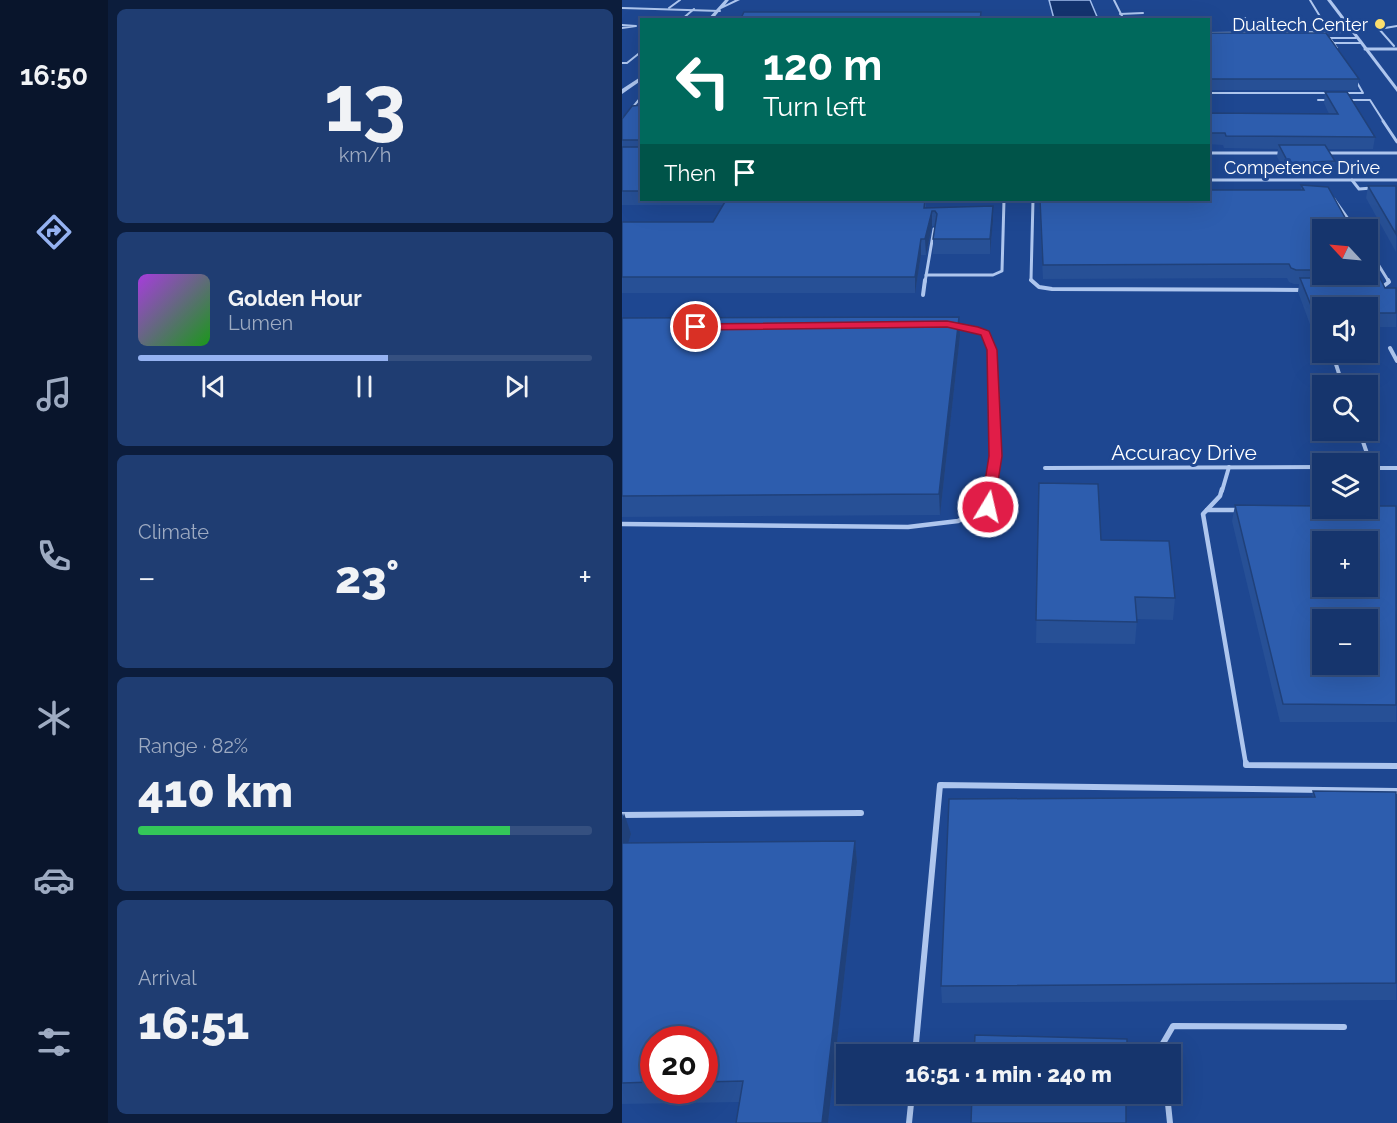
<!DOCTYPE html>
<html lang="en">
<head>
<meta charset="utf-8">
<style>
  :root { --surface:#16356d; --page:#1f3d72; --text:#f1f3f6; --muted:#9eabc2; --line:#355080; --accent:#95b2f1 }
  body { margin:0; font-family:Raleway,sans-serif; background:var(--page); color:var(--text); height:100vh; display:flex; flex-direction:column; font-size:22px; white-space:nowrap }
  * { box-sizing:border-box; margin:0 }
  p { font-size:20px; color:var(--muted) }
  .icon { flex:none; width:33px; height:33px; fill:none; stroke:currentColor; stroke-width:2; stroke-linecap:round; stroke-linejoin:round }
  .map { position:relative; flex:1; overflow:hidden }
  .panel { display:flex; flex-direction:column; gap:9px; padding:9px; background:#0c1d3c; width:514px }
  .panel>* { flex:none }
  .hud { position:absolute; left:18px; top:18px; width:570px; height:183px; border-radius:0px; box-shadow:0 6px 24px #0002,0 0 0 2px var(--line); background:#00695c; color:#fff; overflow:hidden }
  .needle { width:39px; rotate:296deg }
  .fabs { position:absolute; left:690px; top:219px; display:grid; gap:12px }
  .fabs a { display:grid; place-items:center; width:66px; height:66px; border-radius:0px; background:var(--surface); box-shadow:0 6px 24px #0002,0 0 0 2px var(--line); font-size:30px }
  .speed { position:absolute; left:18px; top:1026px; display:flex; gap:12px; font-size:30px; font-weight:700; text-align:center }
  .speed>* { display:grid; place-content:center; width:78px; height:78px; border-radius:50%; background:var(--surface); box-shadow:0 6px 24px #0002,0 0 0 2px var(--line); line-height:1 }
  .speed .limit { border:9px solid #d22; background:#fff; color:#111 }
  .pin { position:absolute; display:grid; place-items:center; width:51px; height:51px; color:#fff; margin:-26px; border:3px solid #fff; border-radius:50%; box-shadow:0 2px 6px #0007 }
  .me { position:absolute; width:66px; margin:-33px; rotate:9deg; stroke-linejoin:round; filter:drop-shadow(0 0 4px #0008) }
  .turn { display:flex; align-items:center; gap:21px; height:126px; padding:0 24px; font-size:27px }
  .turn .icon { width:78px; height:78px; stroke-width:2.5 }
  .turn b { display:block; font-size:42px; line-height:51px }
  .then { display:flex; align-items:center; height:57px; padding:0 24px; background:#0003; gap:12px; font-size:22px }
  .big { font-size:45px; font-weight:800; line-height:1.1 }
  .panel .widget { flex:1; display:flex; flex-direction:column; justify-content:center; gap:9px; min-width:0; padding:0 21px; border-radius:9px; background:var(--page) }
  .panel .dial { align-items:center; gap:0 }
  .dial b { font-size:78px; line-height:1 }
  .song { display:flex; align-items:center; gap:18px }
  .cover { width:72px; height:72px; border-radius:9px; background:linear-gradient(135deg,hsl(280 70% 55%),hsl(120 70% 35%)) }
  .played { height:6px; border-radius:3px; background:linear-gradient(90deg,var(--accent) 55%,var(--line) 55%) }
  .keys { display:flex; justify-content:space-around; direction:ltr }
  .heat { display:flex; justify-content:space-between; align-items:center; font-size:33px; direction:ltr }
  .charge { height:9px; border-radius:4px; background:linear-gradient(90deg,#34c759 82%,var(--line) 0) }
  .trip { position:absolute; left:214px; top:1044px; width:345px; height:60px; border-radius:0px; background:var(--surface); box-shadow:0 6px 24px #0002,0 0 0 2px var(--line); font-weight:800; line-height:60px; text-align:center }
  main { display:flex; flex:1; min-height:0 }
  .tabs { display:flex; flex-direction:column; width:108px; justify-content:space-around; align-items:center; background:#09152c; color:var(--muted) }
  .tabs .icon { width:42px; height:42px }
  .tabs .active { color:var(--accent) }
  .tabs b { font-size:27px; color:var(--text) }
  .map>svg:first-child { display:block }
</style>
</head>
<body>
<main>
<nav class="tabs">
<b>16:50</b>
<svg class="icon active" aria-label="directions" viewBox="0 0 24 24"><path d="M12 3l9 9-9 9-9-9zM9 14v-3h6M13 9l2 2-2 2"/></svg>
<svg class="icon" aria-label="music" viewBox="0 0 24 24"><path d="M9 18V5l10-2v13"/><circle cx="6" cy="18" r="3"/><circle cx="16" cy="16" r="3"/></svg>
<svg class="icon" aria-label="phone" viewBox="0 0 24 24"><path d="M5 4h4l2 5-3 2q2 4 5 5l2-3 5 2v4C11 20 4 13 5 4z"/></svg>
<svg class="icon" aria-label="climate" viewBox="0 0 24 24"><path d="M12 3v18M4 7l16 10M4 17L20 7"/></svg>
<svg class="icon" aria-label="car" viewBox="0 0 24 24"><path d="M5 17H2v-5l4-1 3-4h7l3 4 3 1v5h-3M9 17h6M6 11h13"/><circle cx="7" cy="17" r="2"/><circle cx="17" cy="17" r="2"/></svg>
<svg class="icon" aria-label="filters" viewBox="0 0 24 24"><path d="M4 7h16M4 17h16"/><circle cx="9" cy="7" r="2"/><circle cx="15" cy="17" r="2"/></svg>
</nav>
<section class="panel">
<div class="widget dial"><b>13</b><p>km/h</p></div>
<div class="widget">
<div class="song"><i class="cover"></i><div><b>Golden Hour</b><p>Lumen</p></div></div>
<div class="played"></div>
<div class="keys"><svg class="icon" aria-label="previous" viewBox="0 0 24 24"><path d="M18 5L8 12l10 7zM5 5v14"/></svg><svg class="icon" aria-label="pause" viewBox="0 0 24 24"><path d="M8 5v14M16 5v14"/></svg><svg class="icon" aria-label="next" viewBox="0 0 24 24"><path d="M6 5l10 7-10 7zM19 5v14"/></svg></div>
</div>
<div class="widget"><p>Climate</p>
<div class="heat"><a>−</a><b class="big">23°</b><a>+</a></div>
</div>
<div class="widget"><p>Range · 82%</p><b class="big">410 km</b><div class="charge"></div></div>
<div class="widget"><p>Arrival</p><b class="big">16:51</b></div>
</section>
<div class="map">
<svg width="775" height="1123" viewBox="0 0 775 1123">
  <rect width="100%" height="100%" fill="#1e4791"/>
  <polygon fill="#14346f" stroke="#a2bfef" stroke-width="1.5" points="427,0 468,0 476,19 432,19"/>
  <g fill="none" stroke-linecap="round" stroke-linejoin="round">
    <g stroke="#aec6ee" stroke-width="2">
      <polyline points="492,0 502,20"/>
      <polyline points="688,0 702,23 724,23"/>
      <polyline points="0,8 98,11"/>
      <polyline points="47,8 58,0"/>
      <polyline points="498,14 521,13"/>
      <polyline points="623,18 632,33"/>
      <polyline points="59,20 72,9"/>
      <polyline points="0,25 14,26 0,28"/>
      <polyline points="586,33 730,32"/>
      <polyline points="707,38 734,38"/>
      <polyline points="708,38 715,48"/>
      <polyline points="712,43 739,43"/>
      <polyline points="772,46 757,29 775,26"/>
      <polyline points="0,63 5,63 20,51"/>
      <polyline points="586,93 707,93"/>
      <polyline points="721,93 741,93 733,79"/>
      <polyline points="696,100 708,100"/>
      <polyline points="726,100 748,100 762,122"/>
      <polyline points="0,120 20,96"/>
    </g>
    <g stroke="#aec6ee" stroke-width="3">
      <polyline points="761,121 775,142"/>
      <polyline points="586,153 662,153"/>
      <polyline points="703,153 775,153"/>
      <polyline points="586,180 775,180"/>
      <polyline points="730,180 737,189 750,188"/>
      <polyline points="708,197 712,199 734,230"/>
      <polyline points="746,248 767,282"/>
      <polyline points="304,275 371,275 380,271 382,200"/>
      <polyline points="303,282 312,229"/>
      <polyline points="411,282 409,280 411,200"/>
    </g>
    <g stroke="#aec6ee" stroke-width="4">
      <polyline points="409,280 417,287 430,289 682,290"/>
      <polyline points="759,288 767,282 766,280"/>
      <polyline points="301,295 303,280"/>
      <polyline points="333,325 363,334 370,350 374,456 369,491"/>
      <polyline points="768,348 775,361"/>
      <polyline points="710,352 721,386"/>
      <polyline points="737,430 750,468"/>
      <polyline points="423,468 700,467"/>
      <polyline points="746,468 775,468"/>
      <polyline points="600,491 607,467"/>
    </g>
    <g stroke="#aec6ee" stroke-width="4.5">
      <polyline points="600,489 598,496 581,514 624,765"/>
      <polyline points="585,510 618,510"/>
      <polyline points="0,524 286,527 336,521 366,507 369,489"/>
    </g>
    <g stroke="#aec6ee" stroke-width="6">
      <polyline points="624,763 624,765 775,766"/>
      <polyline points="0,815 239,813"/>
      <polyline points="293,1054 318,785 775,791"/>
      <polyline points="541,1054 540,1045 551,1026 722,1027"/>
      <polyline points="545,1094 548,1123"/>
      <polyline points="287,1123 290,1094"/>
    </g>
    <polyline stroke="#aec6ee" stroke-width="3" points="743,49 775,49"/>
    <g fill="#aec6ee" fill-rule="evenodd">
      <polygon points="103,0 107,0 103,5 113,0 118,0 99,9 90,20 85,20"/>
      <polygon points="705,0 709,0 775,87 775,92"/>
      <polygon points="20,76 20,80 0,94 0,89"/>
    </g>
  </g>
  <g fill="#275096" fill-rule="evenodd">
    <polygon points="586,33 737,79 735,90 586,90"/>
    <polygon points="703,92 753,137 751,149 705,149 713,161 711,174 691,174 691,176 666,176 655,157 656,149 602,148 601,145 586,144 586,113 707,114 702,103"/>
    <polygon points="20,105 20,200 304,200 304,208 371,221 368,254 311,254 311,239 313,226 310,226 304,255 299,255 293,293 0,293 0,222 91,222 101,205 0,205 0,119"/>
    <polygon points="679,185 700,230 700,274 746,274 746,257 753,270 751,278 763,288 774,288 774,327 746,327 746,308 700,308 700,327 689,327 676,292 677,284 672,284 667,282 665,278 421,279 417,200 586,200 679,190"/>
    <polygon points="746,186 774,186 774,252 744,198"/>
    <polygon points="0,318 338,336 318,515 0,517"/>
    <polygon points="417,483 479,540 553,598 551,620 515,619 513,644 414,643"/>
    <polygon points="613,505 774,506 774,722 658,722 610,521"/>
    <polygon points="691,791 774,792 774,1000 320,1003 319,986 690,797"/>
    <path d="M0 813 9 834 6 843 233 841 235 862 206 1123H114L118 1102 0 1104ZM32 1040H82V1090H32Z"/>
  </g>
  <g fill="#20417a">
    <polygon points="371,206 371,221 368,254 368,239"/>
    <polygon points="310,211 310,226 304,255 303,239"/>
    <polygon points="299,239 299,255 293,293 293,277"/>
    <polygon points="337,317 338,336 318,515 317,494"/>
    <polygon points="2,813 9,834 0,863 0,820"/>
    <polygon points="233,841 235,862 206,1123 200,1123"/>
  </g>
  <g fill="#2d5dae" stroke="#20417a" stroke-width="1.5" fill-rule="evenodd">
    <polygon points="122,12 359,12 358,20 118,20"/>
    <polygon points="586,33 704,33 737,79 586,79"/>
    <polygon points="703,92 725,92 753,137 604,136 603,133 586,133 586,113 716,114"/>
    <polygon points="20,105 20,142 18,140 0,140 0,119 10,106"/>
    <polygon points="20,145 20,191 0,191 0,147 17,147"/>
    <polygon points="657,145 703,145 713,161 692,162 693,164 667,164"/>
    <polygon points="679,185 706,187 730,230 700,230 700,270 674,270 669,268 667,264 421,265 418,200 586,200 586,190 682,190"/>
    <polygon points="746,186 774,186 774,234"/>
    <polygon points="104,200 303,200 302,208 371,206 368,239 311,239 315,214 313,211 310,211 303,239 299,239 293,277 0,277 0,222 91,222"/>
    <polygon points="746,257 753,270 746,270"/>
    <polygon points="678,278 758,278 763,288 774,288 774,313 746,313 746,308 700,308 700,313 692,313"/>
    <polygon points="337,317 317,494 0,496 0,318"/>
    <polygon points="417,483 476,484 479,540 547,541 553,598 513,597 515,622 414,620"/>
    <path d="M613 505 700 506V508H746V506H774V705L661 704ZM700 542H746V586H700ZM700 620H746V664H700Z"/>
    <polygon points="691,791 774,792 774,983 319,986 327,799 693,797"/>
    <polygon points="233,841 200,1123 114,1123 121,1081 82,1082 82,1040 32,1040 32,1082 0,1083 0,843"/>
    <polygon points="353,1035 505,1039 505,1054 352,1054"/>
    <polygon points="350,1094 504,1094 504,1123 349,1123"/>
  </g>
  <polygon fill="#e11d48" stroke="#92132f" stroke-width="1.5" points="325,321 356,327 367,331 375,350 380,456 372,507 366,511 359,507 367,456 365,350 359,335 325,327 74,330 69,327 74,324"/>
  <circle fill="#fcde6d" stroke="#1e4791" stroke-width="2" cx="758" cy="24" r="6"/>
  <g text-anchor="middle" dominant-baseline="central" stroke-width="6" stroke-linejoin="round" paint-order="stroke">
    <g font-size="18" fill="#fff" stroke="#1e4791" text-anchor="end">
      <text x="746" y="24">Dualtech Center</text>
    </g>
    <g font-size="18" fill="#fff" stroke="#1e4791">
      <text x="680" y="167">Competence Drive</text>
    </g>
    <g font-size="21" fill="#fff" stroke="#1e4791">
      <text x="562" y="452">Accuracy Drive</text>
    </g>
  </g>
</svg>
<div class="fabs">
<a><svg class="needle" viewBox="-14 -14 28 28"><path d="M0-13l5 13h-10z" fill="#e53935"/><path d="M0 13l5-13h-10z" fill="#9eabc2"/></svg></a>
<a><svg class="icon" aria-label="sound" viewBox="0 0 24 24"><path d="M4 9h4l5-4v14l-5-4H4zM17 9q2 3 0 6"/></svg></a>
<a><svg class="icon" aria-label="search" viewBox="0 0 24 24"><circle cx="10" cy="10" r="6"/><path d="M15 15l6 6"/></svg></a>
<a><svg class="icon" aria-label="layers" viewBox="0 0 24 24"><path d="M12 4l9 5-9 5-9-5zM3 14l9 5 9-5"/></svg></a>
<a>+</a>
<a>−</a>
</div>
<div class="speed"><div class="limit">20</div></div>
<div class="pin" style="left:74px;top:327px;background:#d93025"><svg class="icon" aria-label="arrive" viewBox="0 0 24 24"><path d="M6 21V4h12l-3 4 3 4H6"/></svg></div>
<svg class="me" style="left:366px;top:507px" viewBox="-20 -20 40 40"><circle r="17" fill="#e11d48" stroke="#fff" stroke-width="3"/><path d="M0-11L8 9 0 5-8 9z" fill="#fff"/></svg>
<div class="trip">16:51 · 1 min · 240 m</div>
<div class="hud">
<div class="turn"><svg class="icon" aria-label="left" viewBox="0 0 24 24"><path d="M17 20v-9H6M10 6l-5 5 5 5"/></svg><div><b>120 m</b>Turn left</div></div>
<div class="then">Then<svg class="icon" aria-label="arrive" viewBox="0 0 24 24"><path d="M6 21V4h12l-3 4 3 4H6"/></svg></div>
</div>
</div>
</main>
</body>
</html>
